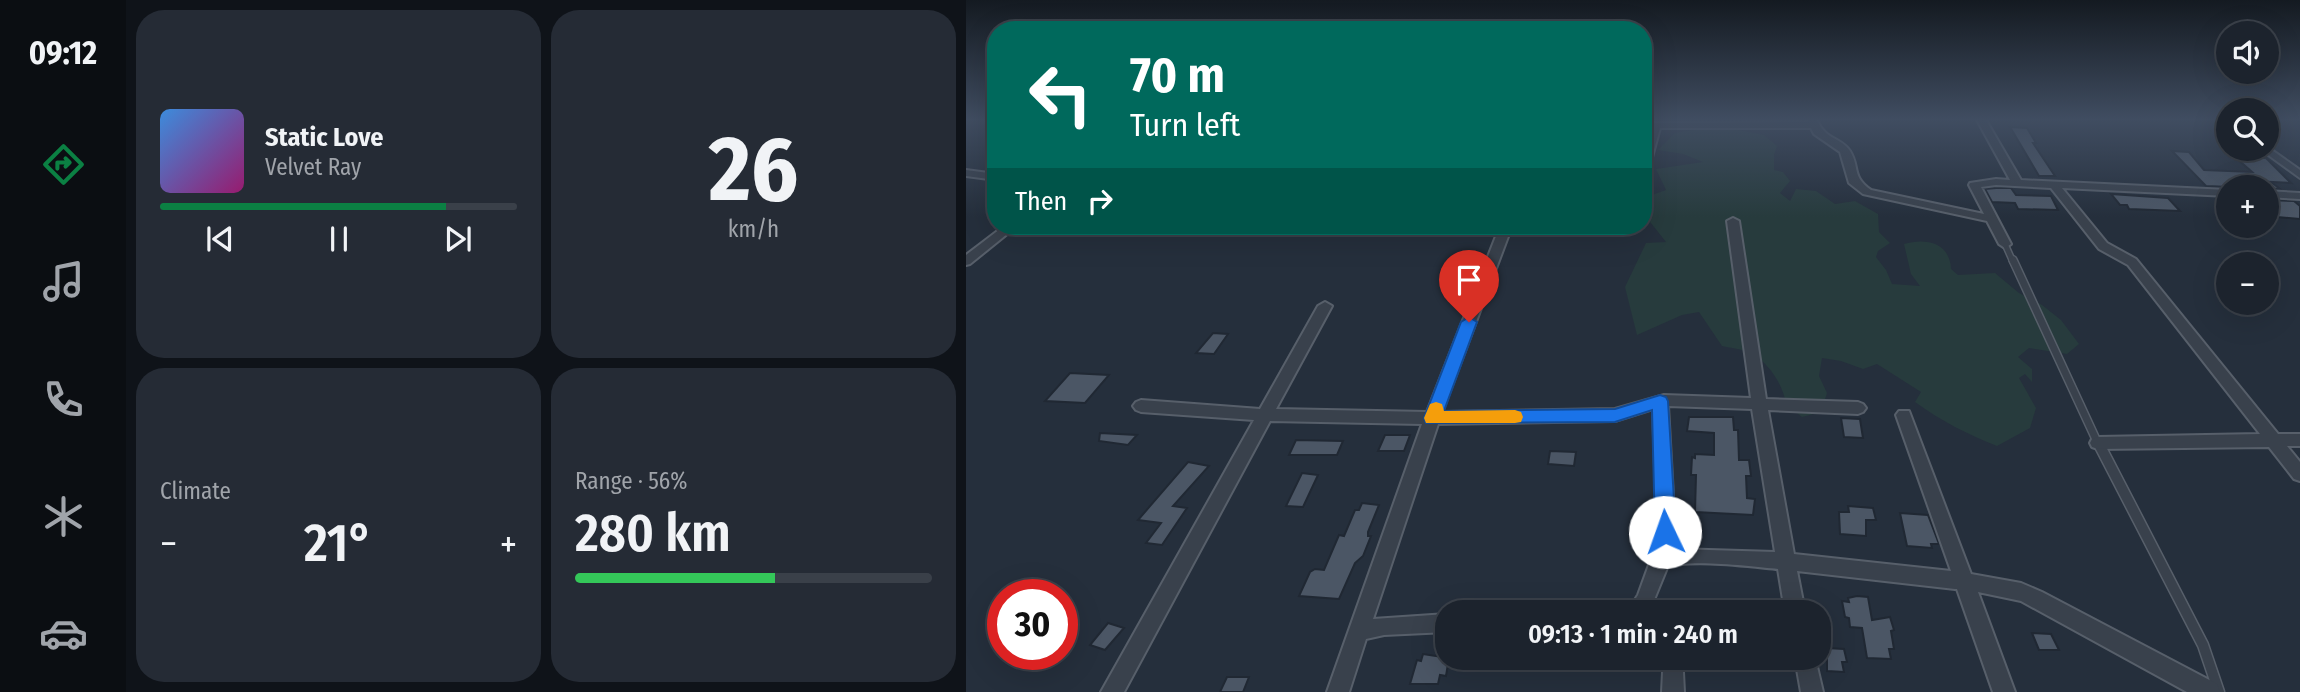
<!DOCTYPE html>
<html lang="en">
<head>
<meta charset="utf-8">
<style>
  :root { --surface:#1c232d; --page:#252b35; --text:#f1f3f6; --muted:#a0a4aa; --line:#3a4049; --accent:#0b8043 }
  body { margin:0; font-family:"Fira Sans Condensed",sans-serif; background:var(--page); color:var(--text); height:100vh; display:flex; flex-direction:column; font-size:26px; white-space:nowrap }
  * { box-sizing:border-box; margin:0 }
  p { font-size:23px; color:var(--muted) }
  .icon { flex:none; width:38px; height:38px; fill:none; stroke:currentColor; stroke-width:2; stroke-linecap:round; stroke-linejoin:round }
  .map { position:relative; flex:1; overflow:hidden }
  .details { display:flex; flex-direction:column; gap:10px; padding:10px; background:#0f1319; width:840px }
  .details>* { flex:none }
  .banner { position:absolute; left:21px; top:21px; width:665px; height:214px; border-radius:28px; box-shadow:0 7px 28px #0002,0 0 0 2px var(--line); background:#00695c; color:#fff; overflow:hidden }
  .controls { position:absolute; left:1250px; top:21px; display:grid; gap:14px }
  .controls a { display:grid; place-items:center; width:63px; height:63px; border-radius:50%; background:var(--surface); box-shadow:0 7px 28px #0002,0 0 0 2px var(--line); font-size:35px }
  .speed { position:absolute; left:21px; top:579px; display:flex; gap:14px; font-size:35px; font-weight:700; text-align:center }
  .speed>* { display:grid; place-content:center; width:91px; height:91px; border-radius:50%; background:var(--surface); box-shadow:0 7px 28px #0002,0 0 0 2px var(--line); line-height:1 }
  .speed .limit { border:10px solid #d22; background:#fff; color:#111 }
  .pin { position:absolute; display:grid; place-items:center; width:60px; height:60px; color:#fff; margin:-72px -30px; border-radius:50% 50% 50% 0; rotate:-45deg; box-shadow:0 0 7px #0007 }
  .pin .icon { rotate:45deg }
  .me { position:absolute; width:77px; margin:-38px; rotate:357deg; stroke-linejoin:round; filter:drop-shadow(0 0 5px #0008) }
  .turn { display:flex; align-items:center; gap:24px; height:147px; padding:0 28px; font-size:32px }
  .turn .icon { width:91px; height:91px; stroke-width:2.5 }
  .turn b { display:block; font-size:49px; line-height:60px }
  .then { display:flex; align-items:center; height:66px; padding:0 28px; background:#0003; gap:14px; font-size:26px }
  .big { font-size:52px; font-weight:600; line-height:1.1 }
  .details .tile { flex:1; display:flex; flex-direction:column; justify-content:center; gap:10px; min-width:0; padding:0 24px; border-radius:28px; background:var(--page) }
  .details .dial { align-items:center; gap:0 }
  .dial b { font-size:91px; line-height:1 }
  .song { display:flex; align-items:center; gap:21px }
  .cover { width:84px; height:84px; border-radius:10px; background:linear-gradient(135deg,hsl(210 70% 55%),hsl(320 70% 35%)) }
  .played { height:7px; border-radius:4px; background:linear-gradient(90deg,var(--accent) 80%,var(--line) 80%) }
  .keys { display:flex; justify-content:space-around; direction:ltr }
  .heat { display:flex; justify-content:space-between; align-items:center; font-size:38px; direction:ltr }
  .charge { height:10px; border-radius:5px; background:linear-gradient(90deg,#34c759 56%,var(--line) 0) }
  .details .tiles { flex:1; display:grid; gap:10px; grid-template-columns:repeat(2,1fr) }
  .trip { position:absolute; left:469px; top:600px; width:396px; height:70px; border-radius:28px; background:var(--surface); box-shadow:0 7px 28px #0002,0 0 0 2px var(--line); font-weight:600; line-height:70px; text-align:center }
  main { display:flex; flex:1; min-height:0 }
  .menu { display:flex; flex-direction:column; width:126px; justify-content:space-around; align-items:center; background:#0b0e12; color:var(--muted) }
  .menu .icon { width:49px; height:49px }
  .menu .active { color:var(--accent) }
  .menu b { font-size:32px; color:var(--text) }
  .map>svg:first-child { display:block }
</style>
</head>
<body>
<main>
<nav class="menu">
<b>09:12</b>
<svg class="icon active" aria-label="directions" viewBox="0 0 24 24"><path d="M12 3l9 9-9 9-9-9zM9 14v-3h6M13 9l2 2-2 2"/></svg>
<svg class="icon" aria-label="music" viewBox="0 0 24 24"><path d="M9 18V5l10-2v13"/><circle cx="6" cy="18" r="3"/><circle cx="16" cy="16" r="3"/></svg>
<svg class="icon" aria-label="phone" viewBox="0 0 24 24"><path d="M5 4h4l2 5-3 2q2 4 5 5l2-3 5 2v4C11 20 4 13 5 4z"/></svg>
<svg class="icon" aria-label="climate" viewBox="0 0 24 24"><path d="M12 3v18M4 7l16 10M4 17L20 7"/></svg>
<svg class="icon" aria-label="car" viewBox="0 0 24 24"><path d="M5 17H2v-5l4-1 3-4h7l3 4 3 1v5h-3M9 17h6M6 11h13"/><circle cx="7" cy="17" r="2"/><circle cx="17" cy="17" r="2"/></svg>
</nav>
<section class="details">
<div class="tiles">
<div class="tile">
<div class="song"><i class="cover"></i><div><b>Static Love</b><p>Velvet Ray</p></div></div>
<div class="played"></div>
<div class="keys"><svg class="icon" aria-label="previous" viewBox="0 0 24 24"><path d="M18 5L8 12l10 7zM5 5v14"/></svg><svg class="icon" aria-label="pause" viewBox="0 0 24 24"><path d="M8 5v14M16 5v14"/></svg><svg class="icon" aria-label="next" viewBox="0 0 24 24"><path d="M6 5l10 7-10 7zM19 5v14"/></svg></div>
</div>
<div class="tile dial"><b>26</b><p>km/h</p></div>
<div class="tile"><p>Climate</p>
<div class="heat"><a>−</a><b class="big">21°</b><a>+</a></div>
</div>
<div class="tile"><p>Range · 56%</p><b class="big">280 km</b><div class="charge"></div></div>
</div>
</section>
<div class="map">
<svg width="1334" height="692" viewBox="0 0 1334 692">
  <rect width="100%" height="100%" fill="#252f3c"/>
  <path fill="#273b3d" d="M752 126 798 135 811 146 808 155V170L817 172 824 181 814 193 824 201 830 189 850 191 869 204 889 201 912 214 913 232 924 243 912 251 910 257 920 270 926 284 954 286 945 274 938 244C959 238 984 242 985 269L992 275 1029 273 1053 293 1076 305 1095 320 1113 344 1101 354 1063 348 1052 357 1066 369V382L1059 374 1053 378 1070 408 1064 428 1031 446C1001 434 975 421 949 402L955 392 911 364 897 369 875 361 856 358 853 376 861 393 855 412 836 417 820 404C817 385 803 362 784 353 776 349 765 348 756 346L733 312 716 315 671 335 659 287 680 243 700 242 677 213 683 196 700 190 690 169 737 162 717 154 692 150 709 133Z"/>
  <g fill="#4b5665" stroke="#202833" stroke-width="2">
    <polygon points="1044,127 1061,128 1070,143 1067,143 1089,176 1073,176"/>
    <polygon points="1206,151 1223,152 1238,170 1286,172 1269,157 1300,158 1325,183 1305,182 1314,189 1240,186"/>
    <polygon points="1030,188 1045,188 1050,195 1085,196 1092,210 1052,209 1049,203 1026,202 1019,189"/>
    <polygon points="1145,194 1202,198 1214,211 1163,209 1161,205 1154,205"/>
    <polygon points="1300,200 1328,201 1334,206 1334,219 1300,216"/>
    <polygon points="247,333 262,334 248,354 230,353"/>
    <polygon points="104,373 143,375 119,403 79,401"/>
    <polygon points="723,417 767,417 768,430 772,430 773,460 783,460 785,476 780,476 781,498 789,499 787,515 729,512 730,475 725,475 726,457 729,458 729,454 748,455 748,433 721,431"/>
    <polygon points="875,418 894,419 897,438 878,437"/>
    <polygon points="134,433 171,435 162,445 133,441"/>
    <polygon points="419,435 444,435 438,451 412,451"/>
    <polygon points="330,440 377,441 371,455 323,455"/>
    <polygon points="584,451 610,452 608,466 582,464"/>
    <polygon points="222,462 243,466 207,506 221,508 196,545 180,543 195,523 172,520"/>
    <polygon points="336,473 352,475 337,507 320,506"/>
    <polygon points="396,503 413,505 402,532 402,536 405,536 397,556 389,563 373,599 333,596 344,572 349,569 358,570 373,535 378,536 389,510 393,510"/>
    <polygon points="882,506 907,508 910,520 900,520 900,536 874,534 873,512 883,512"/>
    <polygon points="934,513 962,515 973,544 965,544 966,548 941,546"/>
    <polygon points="891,596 902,597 906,620 924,617 928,630 925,631 928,649 923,649 925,659 901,658 896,628 884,627 883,618 879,617 876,601 883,602 882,598"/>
    <polygon points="142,623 158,628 139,650 124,645"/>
    <polygon points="1066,633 1085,634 1093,650 1073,650"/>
    <polygon points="861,648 878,649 881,662 876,662 878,672 861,671"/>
    <polygon points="457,654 483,658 480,676 474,675 472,684 444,684 451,660 455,661"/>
    <polygon points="261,677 283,677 277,692 254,692"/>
  </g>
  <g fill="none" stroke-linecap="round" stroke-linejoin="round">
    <defs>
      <polyline id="lane-far2" points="1039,244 1047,262"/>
      <polyline id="lane-far1" points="1047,260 1134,448"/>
      <polyline id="lane" points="1134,446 1237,645 1253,692"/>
      <g id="street">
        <path d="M842 120H851C859 140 875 137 884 151 894 167 885 176 905 190L1018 214 1003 185 1004 183 1030 179 1044 180 1011 120H1020L1055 180 1262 190V196L1096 188 1141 243 1170 259 1312 434H1334V446H1321L1334 462V481L1328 479 1303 447 1132 449 1126 447 1124 443 1126 439 1132 437 1294 434 1162 265 1133 249 1085 188 1030 185 1015 187 1045 244 1039 248 1033 244 1021 221 897 194 883 183 874 152 848 134 845 128H694L682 172 677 175V153L687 123 842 122Z"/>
        <polygon points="1300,146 1334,170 1334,178 1294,149 1300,149"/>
        <polygon points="0,170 30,174 30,180 0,176"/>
        <polygon points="1300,191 1334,193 1334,199 1300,197"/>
        <path d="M767 218 773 221 800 399 892 402 897 404 900 408 897 412 892 414 802 410 828 554 985 571 930 415 933 411H943L1005 574 1055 583 1076 592 1251 684 1254 692H1221L1055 601 1012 592 1049 692H1027L991 589H989L831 571 839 612H819L812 569C788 567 720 558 701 568L683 612H661L672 595 684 562 692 554 687 409 649 421 472 424 407 619 481 614V632L418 635 400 639 383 692H361L456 424 304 421 158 692H135L288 420 175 412 170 410 167 406 170 402 175 400 294 409 352 306 359 302 366 306 310 409 461 412 534 226H546L476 412 649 409 698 395 785 398 761 221ZM702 406 786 409 809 552 710 549Z"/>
        <polygon points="38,226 51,226 4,264 0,265 0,255"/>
        <polygon points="692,658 712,658 717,672 718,692 696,692 697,672"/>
        <polygon points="829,658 849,658 857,692 835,692"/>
      </g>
    </defs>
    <use href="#lane-far2" stroke="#575f6a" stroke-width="8"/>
    <use href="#lane-far1" stroke="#575f6a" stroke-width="10"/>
    <use href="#lane" stroke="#575f6a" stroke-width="13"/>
    <use href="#street" stroke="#575f6a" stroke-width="4"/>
    <use href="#lane-far2" stroke="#39414c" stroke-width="5"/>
    <use href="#lane-far1" stroke="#39414c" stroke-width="7"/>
    <use href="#lane" stroke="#39414c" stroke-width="10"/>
    <use href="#street" fill="#39414c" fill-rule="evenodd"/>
  </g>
  <linearGradient id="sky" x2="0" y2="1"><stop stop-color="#141a21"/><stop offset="0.55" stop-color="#404d61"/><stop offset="1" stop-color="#404d61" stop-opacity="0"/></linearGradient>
  <rect width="1334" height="217" fill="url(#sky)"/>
  <polygon fill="#1a73e8" stroke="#114b97" stroke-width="2" points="503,317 511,322 478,411 649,409 694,395 700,397 702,401 710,532 707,538 699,541 692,538 689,532 686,410 649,422 460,423 458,418 495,322"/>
  <polygon fill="#f59e0b" points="470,402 476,404 478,411 549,410 555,412 557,417 555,422 549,423 460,423 458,418 464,404"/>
</svg>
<div class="controls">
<a><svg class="icon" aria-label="sound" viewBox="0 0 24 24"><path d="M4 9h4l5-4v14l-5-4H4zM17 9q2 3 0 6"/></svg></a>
<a><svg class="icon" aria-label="search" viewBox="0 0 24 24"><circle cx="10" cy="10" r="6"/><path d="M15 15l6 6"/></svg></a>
<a>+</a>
<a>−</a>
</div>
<div class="speed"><div class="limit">30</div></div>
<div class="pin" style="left:503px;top:322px;background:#d93025"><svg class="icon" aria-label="arrive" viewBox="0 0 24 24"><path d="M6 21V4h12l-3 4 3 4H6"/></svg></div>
<svg class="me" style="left:699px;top:532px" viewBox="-20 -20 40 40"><circle r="19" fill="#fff"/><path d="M0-13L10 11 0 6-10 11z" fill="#1a73e8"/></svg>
<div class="trip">09:13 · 1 min · 240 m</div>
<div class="banner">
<div class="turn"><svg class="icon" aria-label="left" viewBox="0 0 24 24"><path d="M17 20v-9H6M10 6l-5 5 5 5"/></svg><div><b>70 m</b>Turn left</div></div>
<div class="then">Then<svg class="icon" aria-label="right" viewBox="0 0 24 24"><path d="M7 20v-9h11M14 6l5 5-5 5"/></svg></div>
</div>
</div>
</main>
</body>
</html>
